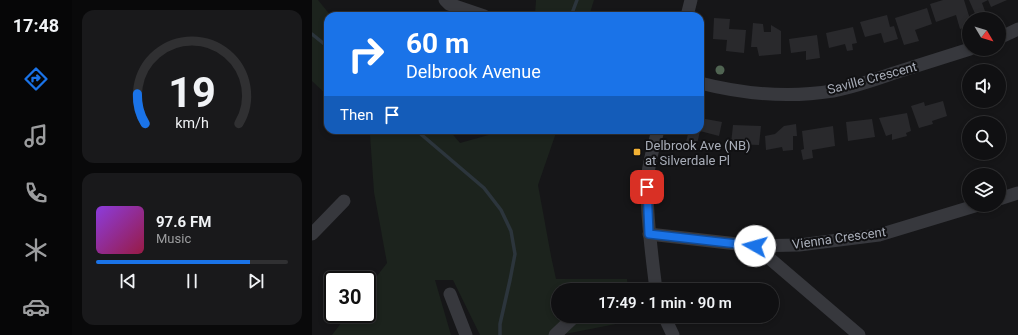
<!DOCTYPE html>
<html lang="en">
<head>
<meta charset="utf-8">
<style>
  :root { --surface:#101012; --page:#19191b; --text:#f1f3f6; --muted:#9c9d9f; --line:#303032; --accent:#1a73e8 }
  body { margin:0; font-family:Roboto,sans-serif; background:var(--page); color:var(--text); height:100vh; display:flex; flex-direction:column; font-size:15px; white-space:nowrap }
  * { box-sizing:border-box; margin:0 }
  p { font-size:13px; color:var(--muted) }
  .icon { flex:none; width:22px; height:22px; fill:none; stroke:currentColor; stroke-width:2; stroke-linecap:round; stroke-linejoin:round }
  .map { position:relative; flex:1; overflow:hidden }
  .details { display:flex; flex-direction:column; gap:10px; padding:10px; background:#09090a; width:240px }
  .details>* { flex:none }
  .top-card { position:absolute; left:12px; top:12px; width:380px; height:122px; border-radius:12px; box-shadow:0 2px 6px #0003,0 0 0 1px var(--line); background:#1a73e8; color:#fff; overflow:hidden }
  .needle { width:26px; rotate:128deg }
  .fabs { position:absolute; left:650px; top:12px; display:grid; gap:8px }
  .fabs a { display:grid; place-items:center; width:44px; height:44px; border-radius:50%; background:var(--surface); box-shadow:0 2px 6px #0003,0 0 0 1px var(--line); font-size:20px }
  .speed { position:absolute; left:12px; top:271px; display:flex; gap:8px; font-size:20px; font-weight:700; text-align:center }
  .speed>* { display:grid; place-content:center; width:52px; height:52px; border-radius:50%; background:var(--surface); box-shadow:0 2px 6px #0003,0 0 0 1px var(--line); line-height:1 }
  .speed .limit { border:2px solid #111; border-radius:6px; background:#fff; color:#111 }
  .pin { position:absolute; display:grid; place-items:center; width:34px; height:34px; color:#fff; margin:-17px; border-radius:8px; box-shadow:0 2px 6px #0006 }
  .me { position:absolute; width:44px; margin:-22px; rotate:277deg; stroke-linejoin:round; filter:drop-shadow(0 0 3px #0008) }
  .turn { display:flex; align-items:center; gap:14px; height:84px; padding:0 16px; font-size:18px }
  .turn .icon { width:52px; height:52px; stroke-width:2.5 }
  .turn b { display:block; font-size:28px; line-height:34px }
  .then { display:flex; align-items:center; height:38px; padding:0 16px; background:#0003; gap:8px; font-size:15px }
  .details .widget { flex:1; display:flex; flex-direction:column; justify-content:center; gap:6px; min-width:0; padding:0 14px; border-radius:12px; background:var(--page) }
  .details .dial { align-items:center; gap:0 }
  .dial svg { height:104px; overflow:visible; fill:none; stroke:var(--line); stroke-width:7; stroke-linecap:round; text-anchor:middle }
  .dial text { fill:var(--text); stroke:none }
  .song { display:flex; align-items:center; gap:12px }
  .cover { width:48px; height:48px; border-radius:6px; background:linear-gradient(135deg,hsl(270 70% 55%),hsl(340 70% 35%)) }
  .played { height:4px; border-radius:2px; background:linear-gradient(90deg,var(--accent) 80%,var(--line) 80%) }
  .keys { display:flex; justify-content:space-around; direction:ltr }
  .trip { position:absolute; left:239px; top:283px; width:228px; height:40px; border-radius:20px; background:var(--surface); box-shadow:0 2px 6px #0003,0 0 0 1px var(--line); font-weight:600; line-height:40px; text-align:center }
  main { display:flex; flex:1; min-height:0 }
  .tab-bar { display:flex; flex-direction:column; width:72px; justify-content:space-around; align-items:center; background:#060607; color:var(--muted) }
  .tab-bar .icon { width:28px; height:28px }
  .tab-bar .selected { color:var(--accent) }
  .tab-bar b { font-size:18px; color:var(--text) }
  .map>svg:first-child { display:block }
</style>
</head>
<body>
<main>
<nav class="tab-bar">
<b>17:48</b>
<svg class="icon selected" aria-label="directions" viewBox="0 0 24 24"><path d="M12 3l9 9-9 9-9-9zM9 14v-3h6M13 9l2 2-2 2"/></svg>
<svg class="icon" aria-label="music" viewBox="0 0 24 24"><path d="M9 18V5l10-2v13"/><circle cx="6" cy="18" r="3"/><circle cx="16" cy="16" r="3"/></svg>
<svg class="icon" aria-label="phone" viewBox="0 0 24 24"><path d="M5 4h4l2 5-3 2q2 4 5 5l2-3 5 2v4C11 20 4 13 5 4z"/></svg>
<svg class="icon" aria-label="climate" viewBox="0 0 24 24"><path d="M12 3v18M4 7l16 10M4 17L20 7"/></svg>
<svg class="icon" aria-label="car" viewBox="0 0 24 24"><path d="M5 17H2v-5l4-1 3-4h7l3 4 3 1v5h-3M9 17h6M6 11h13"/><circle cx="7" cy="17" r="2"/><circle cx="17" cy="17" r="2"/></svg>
</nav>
<section class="details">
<div class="widget dial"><svg viewBox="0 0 100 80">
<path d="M14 69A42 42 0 1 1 86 69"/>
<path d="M14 69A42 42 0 0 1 8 46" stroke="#1a73e8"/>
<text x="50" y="56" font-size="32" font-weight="700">19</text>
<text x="50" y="72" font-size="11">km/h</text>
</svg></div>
<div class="widget">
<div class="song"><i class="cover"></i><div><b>97.6 FM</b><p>Music</p></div></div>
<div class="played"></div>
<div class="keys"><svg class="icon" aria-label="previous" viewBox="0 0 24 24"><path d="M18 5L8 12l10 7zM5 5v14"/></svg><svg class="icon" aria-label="pause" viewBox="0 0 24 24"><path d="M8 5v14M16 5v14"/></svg><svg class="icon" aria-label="next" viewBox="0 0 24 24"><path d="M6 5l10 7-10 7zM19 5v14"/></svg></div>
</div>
</section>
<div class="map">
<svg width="706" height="335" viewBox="0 0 706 335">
  <rect width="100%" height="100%" fill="#161618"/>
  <g fill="#1c231d">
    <polygon points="0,0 6,0 19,16 16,16 16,96 0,81"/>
    <polygon points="224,0 282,0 277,16 228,16 223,15"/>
    <polygon points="53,130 137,130 148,143 180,134 181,130 245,130 226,185 239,256 244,279 315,279 316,290 246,290 246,316 319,316 319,321 248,335 168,335 141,280 123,280 139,335 20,335 36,314 55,314 55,289 75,263 62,192 58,135"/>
  </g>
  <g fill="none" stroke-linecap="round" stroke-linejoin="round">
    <g stroke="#2c353c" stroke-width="3.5">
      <polyline points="259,16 265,0"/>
      <polyline points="0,34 16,47"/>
      <polyline points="104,130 172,188 189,210 199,231 203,254 198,280 188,324 188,335"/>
    </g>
  </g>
  <g fill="#29292c">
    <polygon points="631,0 652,0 658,19 657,26 648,29 644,15 624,22 618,4"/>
    <polygon points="657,0 695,0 679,7 676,0 670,3 674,14 665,18"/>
    <polygon points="615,8 620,24 603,30 607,41 592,45 583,18"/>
    <polygon points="575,15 578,27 582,26 586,39 572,43 569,33 553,37 548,22"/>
    <polygon points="402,18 418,19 417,29 434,30 432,53 414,51 415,40 401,39"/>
    <polygon points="441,23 451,24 452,32 459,32 459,25 469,31 469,54 447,56 445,47 439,47"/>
    <polygon points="541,27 545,43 540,44 541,50 535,51 533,44 517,48 514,33"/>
    <polygon points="505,35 508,58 494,60 494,51 479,53 477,39"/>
    <polygon points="631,101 635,116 620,121 621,124 607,128 599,106 612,102 613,106"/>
    <polygon points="595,113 599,131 594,133 595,136 580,140 580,134 574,136 567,118"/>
    <polygon points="388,118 410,122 407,136 388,131 385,144 374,142 377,130 388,130"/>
    <polygon points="560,119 563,137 536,141 534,122"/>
    <polygon points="484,124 485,136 481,136 481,150 471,151 470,147 454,150 453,136 463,134 472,126"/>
    <polygon points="421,125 449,126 447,145 419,144"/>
    <polygon points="521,126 523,146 500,150 501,158 491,160 489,150 492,149 490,131"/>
  </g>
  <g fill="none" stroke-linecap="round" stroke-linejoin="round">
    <g stroke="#37383d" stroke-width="13">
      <polyline points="133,0 137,4 172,16"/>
      <polyline points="375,16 379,0"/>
      <polyline points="687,38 706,29"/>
      <path d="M388 83C431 94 477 98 521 91 542 87 562 80 582 73 608 65 633 57 658 49"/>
      <polyline points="687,199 706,193"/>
      <polyline points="0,234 32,201"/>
      <polyline points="337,234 443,246 487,245 567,235 666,205"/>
      <polyline points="443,246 547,335"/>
      <path d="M344 290C340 256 335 222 335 188 335 168 341 149 346 130"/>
      <polyline points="138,294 154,335"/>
      <polyline points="352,316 361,335"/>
      <polyline points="243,335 262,317 265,316"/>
    </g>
  </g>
  <circle fill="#506452" cx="408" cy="70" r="4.5"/>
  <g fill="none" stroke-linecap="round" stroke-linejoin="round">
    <defs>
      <polyline id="route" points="335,187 337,234 443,246"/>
    </defs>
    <use href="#route" stroke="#114b97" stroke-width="10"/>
    <use href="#route" stroke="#1a73e8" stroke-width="7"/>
  </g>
  <rect fill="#f2b134" stroke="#111113" stroke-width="1.5" x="321" y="148" width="8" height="8" rx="2"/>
  <g text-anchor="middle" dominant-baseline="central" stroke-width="4" stroke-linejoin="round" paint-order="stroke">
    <g font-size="13" fill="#a8adb8" stroke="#111113">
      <text transform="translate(560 78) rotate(-15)">Saville Crescent</text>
      <text transform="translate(527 238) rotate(-8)">Vienna Crescent</text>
    </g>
    <g font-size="13" fill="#a8adb8" stroke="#111113" text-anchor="start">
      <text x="333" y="145">Delbrook Ave (NB)<tspan x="333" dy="15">at Silverdale Pl</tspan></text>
    </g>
  </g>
</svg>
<div class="fabs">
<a><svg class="needle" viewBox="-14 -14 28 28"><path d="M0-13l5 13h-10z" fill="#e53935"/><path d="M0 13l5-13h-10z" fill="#9c9d9f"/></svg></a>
<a><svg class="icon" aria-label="sound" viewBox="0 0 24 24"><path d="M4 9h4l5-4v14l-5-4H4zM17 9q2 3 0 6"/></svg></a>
<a><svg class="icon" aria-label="search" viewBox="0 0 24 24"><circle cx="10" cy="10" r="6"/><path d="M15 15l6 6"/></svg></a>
<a><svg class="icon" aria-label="layers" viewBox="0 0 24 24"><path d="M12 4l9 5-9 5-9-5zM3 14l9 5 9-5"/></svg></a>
</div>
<div class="speed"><div class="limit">30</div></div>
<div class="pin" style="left:335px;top:187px;background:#d93025"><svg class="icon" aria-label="arrive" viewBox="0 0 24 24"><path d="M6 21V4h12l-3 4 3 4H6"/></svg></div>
<svg class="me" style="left:443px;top:246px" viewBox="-20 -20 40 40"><circle r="19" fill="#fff"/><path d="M0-13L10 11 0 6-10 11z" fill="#1a73e8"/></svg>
<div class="trip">17:49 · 1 min · 90 m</div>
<div class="top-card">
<div class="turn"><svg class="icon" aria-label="right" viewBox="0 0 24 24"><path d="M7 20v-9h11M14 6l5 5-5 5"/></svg><div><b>60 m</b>Delbrook Avenue</div></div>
<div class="then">Then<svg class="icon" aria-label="arrive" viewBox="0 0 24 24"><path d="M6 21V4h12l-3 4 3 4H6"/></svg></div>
</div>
</div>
</main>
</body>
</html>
